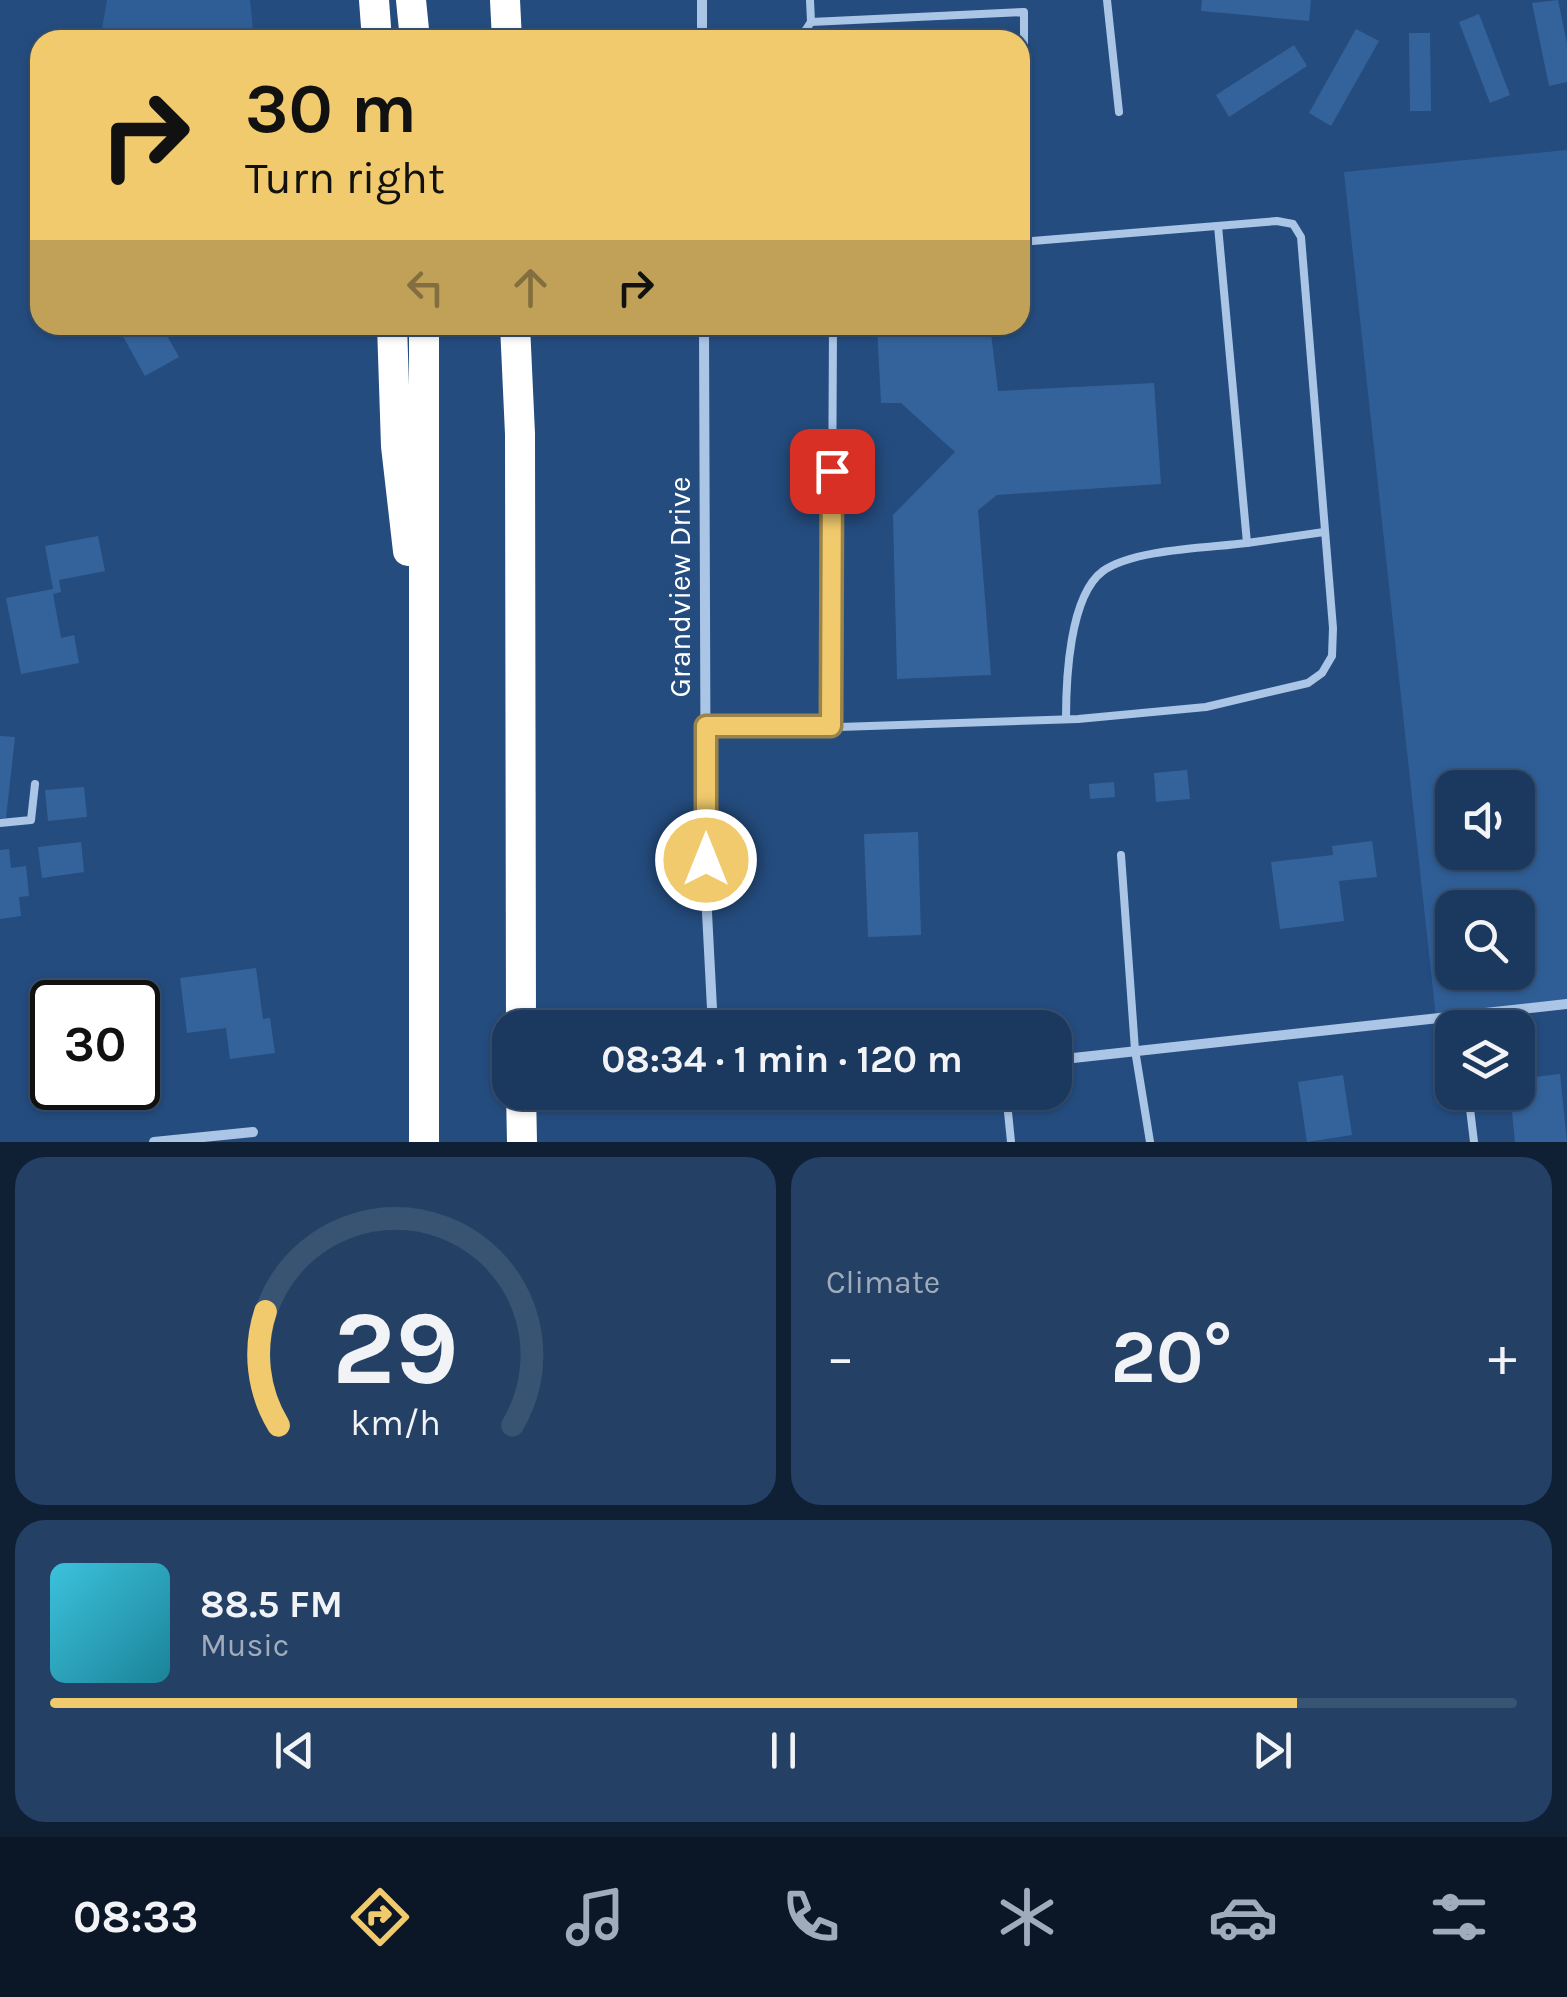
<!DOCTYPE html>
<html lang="en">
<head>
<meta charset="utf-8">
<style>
  :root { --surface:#1b395e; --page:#244064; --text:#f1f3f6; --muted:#a0acbc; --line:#395373; --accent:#f0ca6d }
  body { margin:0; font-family:Karla,sans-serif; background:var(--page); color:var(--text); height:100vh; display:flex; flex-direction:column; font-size:38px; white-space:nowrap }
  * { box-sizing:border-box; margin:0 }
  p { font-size:32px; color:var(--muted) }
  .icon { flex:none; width:55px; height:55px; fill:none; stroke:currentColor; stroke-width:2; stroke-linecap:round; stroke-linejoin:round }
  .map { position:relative; height:1142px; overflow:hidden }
  .details { display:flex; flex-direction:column; gap:15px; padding:15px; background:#0f1f34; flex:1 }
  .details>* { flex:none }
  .top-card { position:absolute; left:30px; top:30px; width:1000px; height:305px; border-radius:30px; box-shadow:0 2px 8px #0004,0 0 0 2px var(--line); background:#f0ca6d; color:#111; overflow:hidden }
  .buttons { position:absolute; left:1435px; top:770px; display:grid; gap:20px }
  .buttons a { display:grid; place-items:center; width:100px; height:100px; border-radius:20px; background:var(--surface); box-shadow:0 2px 8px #0004,0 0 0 2px var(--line); font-size:50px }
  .speed { position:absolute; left:30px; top:980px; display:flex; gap:20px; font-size:50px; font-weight:700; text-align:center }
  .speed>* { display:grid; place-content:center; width:130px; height:130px; border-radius:50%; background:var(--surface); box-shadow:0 2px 8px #0004,0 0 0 2px var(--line); line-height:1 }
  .speed .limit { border:5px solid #111; border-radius:15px; background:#fff; color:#111 }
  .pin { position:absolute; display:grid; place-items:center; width:85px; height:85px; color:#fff; margin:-42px; border-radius:20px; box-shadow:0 5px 15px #0006 }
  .me { position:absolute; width:110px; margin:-55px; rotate:0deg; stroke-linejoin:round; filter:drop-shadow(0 0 8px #0008) }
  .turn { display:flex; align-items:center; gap:35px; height:210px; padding:0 50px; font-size:45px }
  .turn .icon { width:130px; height:130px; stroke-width:2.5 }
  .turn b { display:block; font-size:70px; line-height:85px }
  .lanes { display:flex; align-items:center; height:95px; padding:0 50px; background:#0003; justify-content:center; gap:50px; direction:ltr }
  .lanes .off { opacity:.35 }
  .big { font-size:75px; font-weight:700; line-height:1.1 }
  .details .tile { flex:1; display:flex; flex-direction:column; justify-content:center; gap:15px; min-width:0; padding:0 35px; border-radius:30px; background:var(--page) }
  .details .dial { align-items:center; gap:0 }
  .dial svg { height:260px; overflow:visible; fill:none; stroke:var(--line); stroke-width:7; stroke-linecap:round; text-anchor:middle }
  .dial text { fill:var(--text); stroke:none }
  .song { display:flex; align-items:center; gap:30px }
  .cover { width:120px; height:120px; border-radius:15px; background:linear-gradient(135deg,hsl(190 70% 55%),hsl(190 70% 35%)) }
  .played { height:10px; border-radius:5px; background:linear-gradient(90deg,var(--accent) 85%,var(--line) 85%) }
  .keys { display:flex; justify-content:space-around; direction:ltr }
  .heat { display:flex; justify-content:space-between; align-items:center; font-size:55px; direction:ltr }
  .details .tiles { flex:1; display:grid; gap:15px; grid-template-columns:1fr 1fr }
  .tile:last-child { grid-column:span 2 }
  .trip { position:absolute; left:492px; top:1010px; width:580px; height:100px; border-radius:30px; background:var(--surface); box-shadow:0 2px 8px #0004,0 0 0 2px var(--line); font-weight:700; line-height:100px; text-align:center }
  .tabs { display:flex; height:160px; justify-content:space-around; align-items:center; background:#0b1726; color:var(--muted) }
  .tabs .icon { width:70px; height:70px }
  .tabs .selected { color:var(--accent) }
  .tabs b { font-size:45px; color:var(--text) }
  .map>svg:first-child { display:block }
</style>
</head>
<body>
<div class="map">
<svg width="1567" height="1142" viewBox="0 0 1567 1142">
  <rect width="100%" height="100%" fill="#244c7e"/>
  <g fill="#2f5e96" fill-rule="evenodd">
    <polygon points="107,0 250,0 254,40 100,40"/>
    <path d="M1567 150V1004L1436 1018 1344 172ZM1452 788H1518V852H1452ZM1452 908H1518V972H1452Z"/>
  </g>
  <g fill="#34639b">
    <polygon points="1202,0 1311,0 1309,21 1201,11"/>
    <polygon points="1558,0 1567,44 1567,82 1549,86 1532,3"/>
    <polygon points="1479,14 1510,95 1490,103 1459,22"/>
    <polygon points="1356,29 1379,41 1331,126 1309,113"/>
    <polygon points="1409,33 1430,33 1431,111 1410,111"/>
    <polygon points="1294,45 1307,66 1229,117 1216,95"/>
    <polygon points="125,325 161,325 179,357 145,376 120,331"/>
    <polygon points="877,325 990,325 998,391 1154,383 1161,484 997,495 978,510 991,675 897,679 893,515 955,452 901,403 881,403"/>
    <polygon points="98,536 105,571 59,580 61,592 53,594 61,638 74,635 79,663 21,674 6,598 53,589 45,546"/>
    <polygon points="0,736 15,737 6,818 0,818"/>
    <polygon points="1187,770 1190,799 1156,802 1154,773"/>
    <polygon points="1114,782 1115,797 1090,799 1089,784"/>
    <polygon points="84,787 87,817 48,821 45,790"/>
    <polygon points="918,832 921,935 868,937 864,834"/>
    <polygon points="1372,841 1377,877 1339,881 1344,921 1280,929 1271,862 1333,855 1332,846"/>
    <polygon points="81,842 84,872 42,878 38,847"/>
    <polygon points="9,849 11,868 26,866 29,896 19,897 21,916 0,919 0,850"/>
    <polygon points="256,968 263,1019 270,1018 275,1053 230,1059 226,1028 187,1033 180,978"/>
    <polygon points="138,1013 145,1051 138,1052"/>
    <polygon points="1560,1074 1567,1142 1515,1142 1510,1092 1518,1092 1518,1079"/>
    <polygon points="1343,1075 1352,1135 1307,1142 1298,1082"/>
  </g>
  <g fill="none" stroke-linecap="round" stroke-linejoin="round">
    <g stroke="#aac5e6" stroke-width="8">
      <polyline points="1107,0 1119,112"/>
      <polyline points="811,22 1024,12 1024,94"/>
      <polyline points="799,40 811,22 810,0"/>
      <polyline points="1247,543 1324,532"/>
      <path d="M1066 719C1066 681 1069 596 1103 571 1134 549 1208 548 1247 543L1218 226"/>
      <polyline points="706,726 810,728 1078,719 1206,707 1308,683 1322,673 1332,656 1333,628 1301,237 1293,224 1277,221 1020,242"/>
      <polyline points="831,726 833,325"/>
      <polyline points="0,823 31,820 35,784"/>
      <polyline points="1121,855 1135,1050 1150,1142"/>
      <polyline points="1006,1092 1011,1142"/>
      <polyline points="1468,1092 1474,1142"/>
    </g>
    <g stroke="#aac5e6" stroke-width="10">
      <polyline points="702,0 702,40"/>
      <polyline points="704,325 706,893 713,1028"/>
      <polyline points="1055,1060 1567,1004"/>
      <polyline points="154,1142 253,1132"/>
    </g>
    <g stroke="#fff" stroke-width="30">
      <polyline points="374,0 377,40"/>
      <polyline points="411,0 415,40"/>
      <polyline points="505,0 507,40"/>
      <polyline points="392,325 396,446 408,551"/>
      <polyline points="515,325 520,434 521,1028"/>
      <polyline points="521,1092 522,1142"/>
      <polyline points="424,1142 424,325"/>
    </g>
  </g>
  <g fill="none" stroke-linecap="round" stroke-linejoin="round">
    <defs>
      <polyline id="route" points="706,860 706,726 831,726 832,471"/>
    </defs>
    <use href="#route" stroke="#9c8347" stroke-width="25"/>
    <use href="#route" stroke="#f0ca6d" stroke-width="18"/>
  </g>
  <g text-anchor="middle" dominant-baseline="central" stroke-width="10" stroke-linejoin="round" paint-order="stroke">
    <g font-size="30" fill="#fff" stroke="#244c7e">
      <text transform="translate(680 587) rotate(-90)">Grandview Drive</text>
    </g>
  </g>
</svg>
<div class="buttons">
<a><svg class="icon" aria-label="sound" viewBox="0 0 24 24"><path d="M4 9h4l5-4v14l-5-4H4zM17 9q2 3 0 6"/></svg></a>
<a><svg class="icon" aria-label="search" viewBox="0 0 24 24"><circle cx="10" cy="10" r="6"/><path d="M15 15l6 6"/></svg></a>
<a><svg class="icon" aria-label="layers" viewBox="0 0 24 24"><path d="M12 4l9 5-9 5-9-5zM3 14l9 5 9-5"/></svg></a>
</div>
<div class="speed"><div class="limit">30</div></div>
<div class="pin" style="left:832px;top:471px;background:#d93025"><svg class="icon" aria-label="arrive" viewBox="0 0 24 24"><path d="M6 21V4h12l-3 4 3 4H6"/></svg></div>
<svg class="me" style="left:706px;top:860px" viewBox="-20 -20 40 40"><circle r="17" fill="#f0ca6d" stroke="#fff" stroke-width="3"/><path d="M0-11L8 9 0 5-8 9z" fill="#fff"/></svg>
<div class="trip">08:34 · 1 min · 120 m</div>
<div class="top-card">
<div class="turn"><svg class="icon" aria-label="right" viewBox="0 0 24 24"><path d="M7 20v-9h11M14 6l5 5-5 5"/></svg><div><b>30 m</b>Turn right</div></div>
<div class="lanes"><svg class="icon off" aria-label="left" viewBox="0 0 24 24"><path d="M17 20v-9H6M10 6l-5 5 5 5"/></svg><svg class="icon off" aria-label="ahead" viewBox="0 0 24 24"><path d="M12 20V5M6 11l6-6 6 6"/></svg><svg class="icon" aria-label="right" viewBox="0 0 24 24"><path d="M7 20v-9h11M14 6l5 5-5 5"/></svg></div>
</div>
</div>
<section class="details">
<div class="tiles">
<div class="tile dial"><svg viewBox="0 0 100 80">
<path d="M14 69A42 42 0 1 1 86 69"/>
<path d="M14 69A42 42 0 0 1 10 34" stroke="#f0ca6d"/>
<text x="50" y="56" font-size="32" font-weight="700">29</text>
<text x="50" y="72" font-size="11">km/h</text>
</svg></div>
<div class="tile"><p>Climate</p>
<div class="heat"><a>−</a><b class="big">20°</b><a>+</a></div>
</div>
<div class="tile">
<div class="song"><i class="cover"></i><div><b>88.5 FM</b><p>Music</p></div></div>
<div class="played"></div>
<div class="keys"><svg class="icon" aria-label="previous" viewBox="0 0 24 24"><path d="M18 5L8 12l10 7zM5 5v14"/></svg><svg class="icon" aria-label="pause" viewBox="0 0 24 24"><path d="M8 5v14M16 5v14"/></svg><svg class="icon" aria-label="next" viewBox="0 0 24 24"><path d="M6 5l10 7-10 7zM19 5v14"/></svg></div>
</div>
</div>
</section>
<nav class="tabs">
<b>08:33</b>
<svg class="icon selected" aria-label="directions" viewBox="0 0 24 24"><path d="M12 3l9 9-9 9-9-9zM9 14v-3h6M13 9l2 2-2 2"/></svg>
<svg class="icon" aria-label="music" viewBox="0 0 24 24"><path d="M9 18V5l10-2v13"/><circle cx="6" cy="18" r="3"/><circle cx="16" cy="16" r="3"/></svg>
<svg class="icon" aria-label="phone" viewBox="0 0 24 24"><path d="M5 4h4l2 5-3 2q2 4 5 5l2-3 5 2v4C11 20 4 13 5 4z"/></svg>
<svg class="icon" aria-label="climate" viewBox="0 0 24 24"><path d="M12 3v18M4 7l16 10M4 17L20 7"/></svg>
<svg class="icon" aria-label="car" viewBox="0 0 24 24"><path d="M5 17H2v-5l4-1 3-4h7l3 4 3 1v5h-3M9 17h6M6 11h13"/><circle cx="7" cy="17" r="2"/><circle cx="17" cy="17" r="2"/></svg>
<svg class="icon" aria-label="filters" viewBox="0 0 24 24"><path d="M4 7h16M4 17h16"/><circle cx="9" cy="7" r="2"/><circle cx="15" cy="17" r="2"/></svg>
</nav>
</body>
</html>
